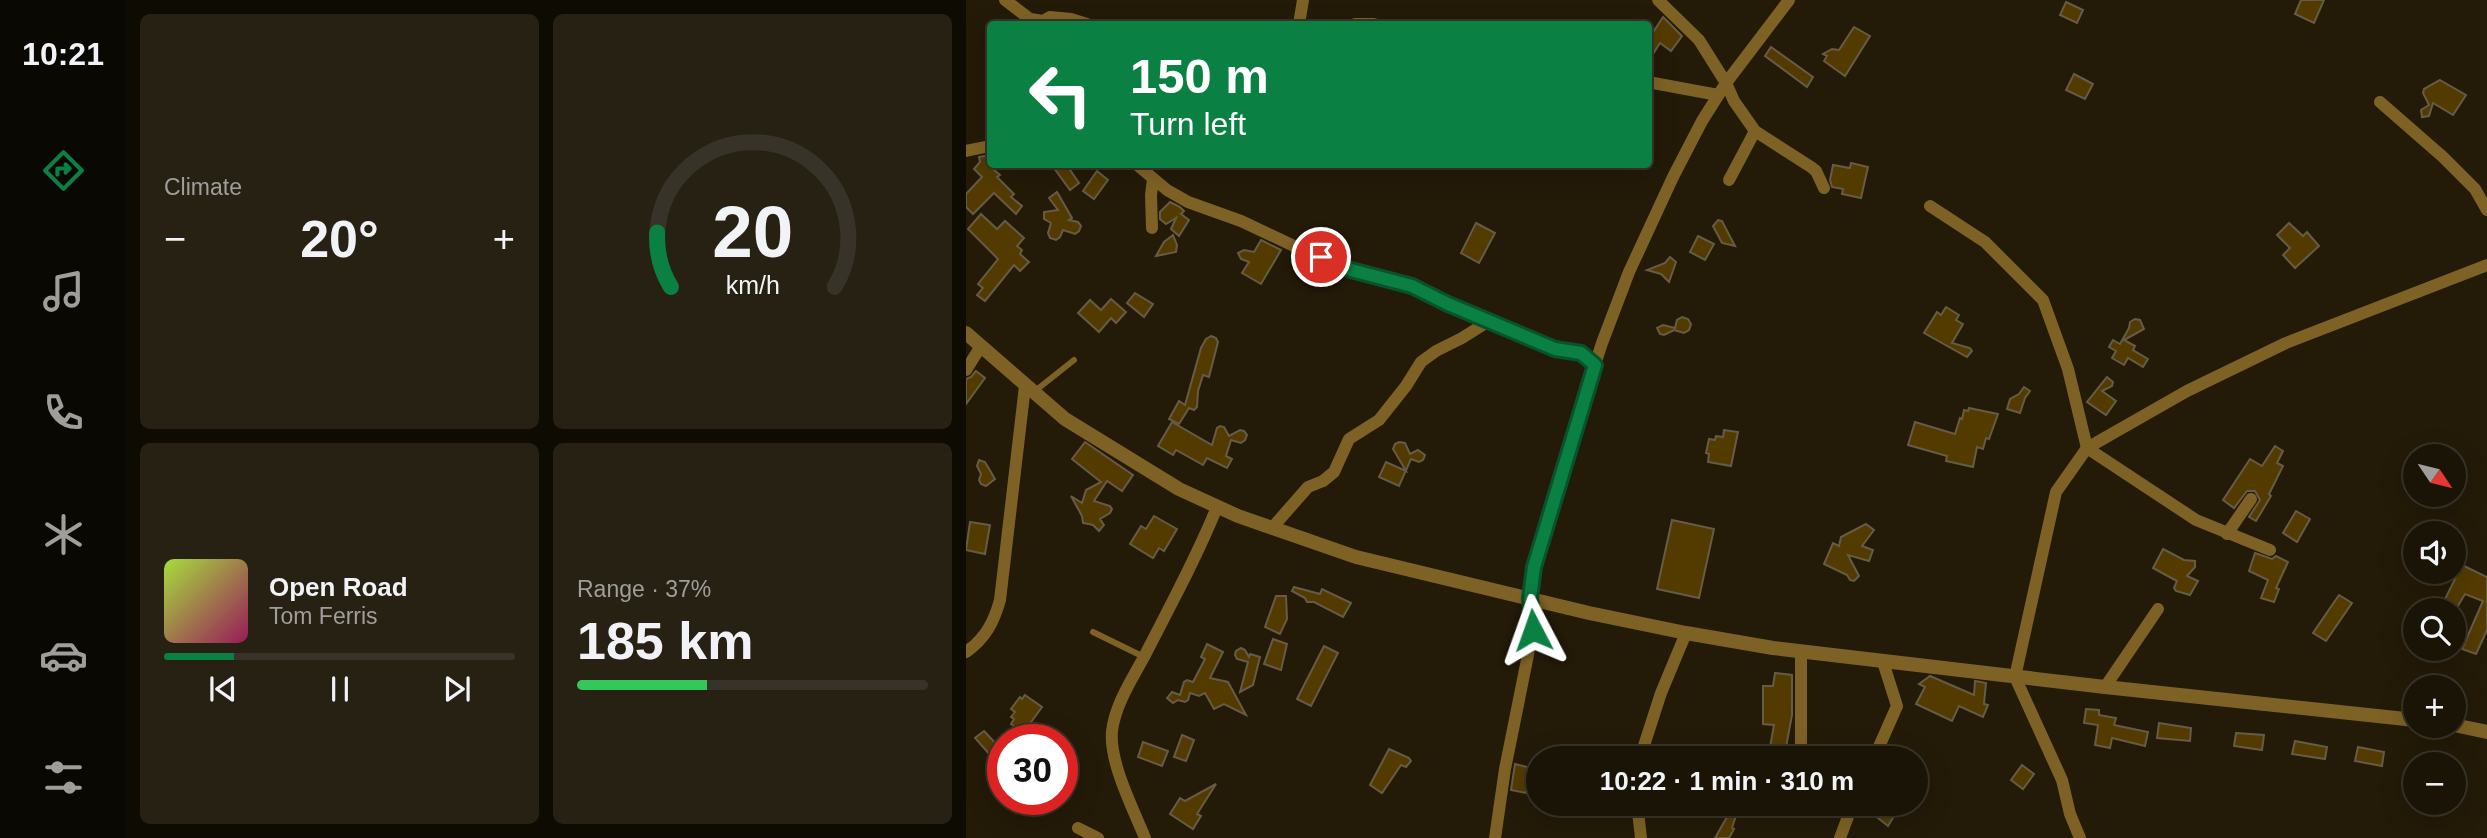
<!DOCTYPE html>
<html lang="en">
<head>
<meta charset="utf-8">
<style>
  :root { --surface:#1a1406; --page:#272114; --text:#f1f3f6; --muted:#9f9e9b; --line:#383328; --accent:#0b8043 }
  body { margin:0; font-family:Arial,sans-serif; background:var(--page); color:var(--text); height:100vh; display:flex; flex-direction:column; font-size:26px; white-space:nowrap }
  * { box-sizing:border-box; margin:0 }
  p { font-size:23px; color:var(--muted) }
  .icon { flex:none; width:38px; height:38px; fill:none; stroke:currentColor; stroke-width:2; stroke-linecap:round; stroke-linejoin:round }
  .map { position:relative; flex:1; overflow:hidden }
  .details { display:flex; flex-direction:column; gap:14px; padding:14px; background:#0e0b03; width:840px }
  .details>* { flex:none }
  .guide { position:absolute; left:21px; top:21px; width:665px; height:147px; border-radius:7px; box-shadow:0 7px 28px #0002,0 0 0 2px var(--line); background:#0b8043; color:#fff; overflow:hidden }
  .needle { width:46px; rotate:125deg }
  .controls { position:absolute; left:1437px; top:444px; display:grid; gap:14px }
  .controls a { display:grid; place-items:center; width:63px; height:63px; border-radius:50%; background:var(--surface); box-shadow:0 7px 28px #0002,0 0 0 2px var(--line); font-size:35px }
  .speed { position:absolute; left:21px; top:724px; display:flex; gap:14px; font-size:35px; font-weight:700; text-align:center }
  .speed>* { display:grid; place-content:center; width:91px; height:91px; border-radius:50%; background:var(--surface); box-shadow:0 7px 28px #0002,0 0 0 2px var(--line); line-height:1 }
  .speed .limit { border:10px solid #d22; background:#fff; color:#111 }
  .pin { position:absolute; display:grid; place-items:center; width:60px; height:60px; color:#fff; margin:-30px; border:4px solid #fff; border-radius:50%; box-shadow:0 2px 7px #0007 }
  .me { position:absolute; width:77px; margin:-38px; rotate:356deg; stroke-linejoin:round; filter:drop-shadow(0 0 5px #0008) }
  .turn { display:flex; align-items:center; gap:24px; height:147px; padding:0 28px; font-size:32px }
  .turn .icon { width:91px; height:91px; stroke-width:2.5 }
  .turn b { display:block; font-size:49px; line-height:60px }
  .big { font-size:52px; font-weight:800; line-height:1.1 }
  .details .widget { flex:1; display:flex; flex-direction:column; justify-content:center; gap:10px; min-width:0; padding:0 24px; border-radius:10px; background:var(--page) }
  .details .dial { align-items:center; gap:0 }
  .dial svg { height:182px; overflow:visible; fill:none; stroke:var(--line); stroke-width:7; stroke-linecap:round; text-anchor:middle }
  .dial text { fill:var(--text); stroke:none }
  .song { display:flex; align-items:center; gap:21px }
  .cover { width:84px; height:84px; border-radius:10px; background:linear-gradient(135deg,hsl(80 70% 55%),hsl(330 70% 35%)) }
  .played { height:7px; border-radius:4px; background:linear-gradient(90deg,var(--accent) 20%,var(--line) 20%) }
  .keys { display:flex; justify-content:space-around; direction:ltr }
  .heat { display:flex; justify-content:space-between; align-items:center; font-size:38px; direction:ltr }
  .charge { height:10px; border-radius:5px; background:linear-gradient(90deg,#34c759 37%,var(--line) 0) }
  .details .tiles { flex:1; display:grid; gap:14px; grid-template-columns:repeat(2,1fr) }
  .trip { position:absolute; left:560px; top:746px; width:402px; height:70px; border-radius:35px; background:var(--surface); box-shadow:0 7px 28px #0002,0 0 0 2px var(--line); font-weight:800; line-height:70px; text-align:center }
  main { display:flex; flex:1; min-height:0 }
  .menu { display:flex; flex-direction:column; width:126px; justify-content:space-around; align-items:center; background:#0a0802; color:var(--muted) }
  .menu .icon { width:49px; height:49px }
  .menu .on { color:var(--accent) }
  .menu b { font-size:32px; color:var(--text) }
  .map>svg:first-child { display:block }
</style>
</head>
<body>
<main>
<nav class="menu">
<b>10:21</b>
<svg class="icon on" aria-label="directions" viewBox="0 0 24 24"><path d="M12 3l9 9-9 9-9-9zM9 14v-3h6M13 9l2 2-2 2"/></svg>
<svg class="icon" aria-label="music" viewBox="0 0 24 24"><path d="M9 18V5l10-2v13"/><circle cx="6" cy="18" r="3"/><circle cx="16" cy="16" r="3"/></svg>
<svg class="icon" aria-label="phone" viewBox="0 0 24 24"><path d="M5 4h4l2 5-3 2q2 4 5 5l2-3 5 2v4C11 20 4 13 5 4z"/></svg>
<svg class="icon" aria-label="climate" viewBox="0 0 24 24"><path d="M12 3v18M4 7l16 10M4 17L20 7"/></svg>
<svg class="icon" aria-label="car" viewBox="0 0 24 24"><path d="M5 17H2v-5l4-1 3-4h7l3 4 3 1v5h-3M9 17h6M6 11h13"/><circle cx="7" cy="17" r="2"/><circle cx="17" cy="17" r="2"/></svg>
<svg class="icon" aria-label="filters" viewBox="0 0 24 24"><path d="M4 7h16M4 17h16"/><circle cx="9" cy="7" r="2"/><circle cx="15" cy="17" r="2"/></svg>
</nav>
<section class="details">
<div class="tiles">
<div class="widget"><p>Climate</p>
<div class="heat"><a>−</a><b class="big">20°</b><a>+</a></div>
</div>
<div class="widget dial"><svg viewBox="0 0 100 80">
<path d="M14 69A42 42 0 1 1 86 69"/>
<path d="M14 69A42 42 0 0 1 8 45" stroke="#0b8043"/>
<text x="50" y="56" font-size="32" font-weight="700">20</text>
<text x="50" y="72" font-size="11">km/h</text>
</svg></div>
<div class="widget">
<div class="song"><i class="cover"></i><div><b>Open Road</b><p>Tom Ferris</p></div></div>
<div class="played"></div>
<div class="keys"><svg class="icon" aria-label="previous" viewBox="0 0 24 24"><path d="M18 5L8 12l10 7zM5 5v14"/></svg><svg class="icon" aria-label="pause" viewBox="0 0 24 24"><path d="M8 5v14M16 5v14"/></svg><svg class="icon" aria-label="next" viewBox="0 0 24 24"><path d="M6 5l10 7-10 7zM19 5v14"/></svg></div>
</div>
<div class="widget"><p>Range · 37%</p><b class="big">185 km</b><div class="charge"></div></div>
</div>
</section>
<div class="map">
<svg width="1521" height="838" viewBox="0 0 1521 838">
  <rect width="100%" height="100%" fill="#231a08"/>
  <g fill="#533b00" stroke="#655b47" stroke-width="2">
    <polygon points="1335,0 1358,0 1348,23 1329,14"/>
    <polygon points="1100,2 1117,10 1111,23 1094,15"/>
    <polygon points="697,17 716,36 705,51 694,43 682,62 682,40"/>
    <polygon points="888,27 904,36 879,76 858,61 861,56 857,54 866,49 873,50"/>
    <polygon points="805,47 847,77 841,87 799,56"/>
    <polygon points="1108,74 1127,84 1119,99 1100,90"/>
    <polygon points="1474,80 1500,95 1487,115 1467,103 1463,116 1456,117 1455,110 1463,105 1457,93 1458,89"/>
    <polygon points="24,155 24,164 31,167 28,170 34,175 31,177 48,194 45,197 56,206 50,214 28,193 7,214 0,207 0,194 16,177 8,169 14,162 13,157"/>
    <polygon points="885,163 902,167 895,198 876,194 877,189 866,187 864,180 867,165 884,168"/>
    <polygon points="85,164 100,164 113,183 104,190"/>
    <polygon points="131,171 142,180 128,199 117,191"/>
    <polygon points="91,192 106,218 103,220 112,222 115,226 113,231 109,234 97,230 94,237 90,240 84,238 82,233 85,223 78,219 78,212 92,210 83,198"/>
    <polygon points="204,202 214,207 218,211 215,214 223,220 213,236 205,229 210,218 200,224 194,219 194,212"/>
    <polygon points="15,214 31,229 39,221 58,238 51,246 56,250 54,254 63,262 54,271 48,265 19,301 11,295 17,288 12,284 32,259 2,229"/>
    <polygon points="752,220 756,221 769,246 756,243 747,226"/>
    <polygon points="510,223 529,233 513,263 495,253"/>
    <polygon points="1323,223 1337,236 1341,232 1353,246 1329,268 1317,255 1324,248 1311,235"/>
    <polygon points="207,235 211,245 210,252 190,256 198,242"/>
    <polygon points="732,236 748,244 739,260 724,252"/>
    <polygon points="295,240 315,250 295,284 276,273 283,262 275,259 272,253 278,250 288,252"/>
    <polygon points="704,257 710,262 703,282 695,274 681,270 699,263"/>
    <polygon points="169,293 187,304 178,317 161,303"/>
    <polygon points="145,299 160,312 150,323 145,318 133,332 112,313 124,300 135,310"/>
    <polygon points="980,307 993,315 990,320 997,324 986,343 1004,348 1006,351 1001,357 958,333 971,312 975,315"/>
    <polygon points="716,317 722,319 725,324 723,330 718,333 708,330 698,335 694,334 691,328 697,325 709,328 711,320"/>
    <polygon points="1169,319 1174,320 1178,329 1158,340 1169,346 1167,350 1182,359 1177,367 1162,358 1158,365 1146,358 1150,351 1143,347 1147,340 1154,344 1163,328 1164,322"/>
    <polygon points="245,336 250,338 252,342 243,377 237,375 232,391 231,407 228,410 223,408 213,424 203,419 213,401 219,405 235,348 240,339"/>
    <polygon points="10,371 19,378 0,404 0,379 5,377"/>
    <polygon points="1141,377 1147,382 1146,386 1136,391 1150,401 1140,415 1121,402"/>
    <polygon points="1058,387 1064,391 1059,398 1054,413 1041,409 1044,399 1053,394"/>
    <polygon points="1003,408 1032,414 1023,439 1020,438 1017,449 1011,447 1007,467 980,461 981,456 942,445 949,422 989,434 994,418 996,419 998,410 1002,411"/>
    <polygon points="206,422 246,445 251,428 254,426 258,427 263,436 274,430 278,431 281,435 279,440 275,443 265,440 260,456 266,459 261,468 241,458 237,465 210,450 207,455 192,446"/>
    <polygon points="758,430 772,432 765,466 742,462 743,454 740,453 743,439 749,440 750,436 757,437"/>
    <polygon points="119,442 167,475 156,491 141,481 128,501 144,506 146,509 144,513 134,519 138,525 133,531 127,525 117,523 116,516 105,496 116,503 120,490 135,482 106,459"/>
    <polygon points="433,442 439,443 444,454 452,450 459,455 457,460 453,462 445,459 433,486 413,477 420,462 440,471 427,449 429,444"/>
    <polygon points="1309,446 1317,451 1311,463 1317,466 1303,494 1305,496 1290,521 1283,517 1294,500 1289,491 1281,491 1268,508 1257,500 1284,459 1296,466"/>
    <polygon points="13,460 19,462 29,479 20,486 15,484 13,480 15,474 11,466"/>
    <polygon points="1330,511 1344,519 1331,542 1317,533"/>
    <polygon points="188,516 211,529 198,551 193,548 187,558 164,544 175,526 180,529"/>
    <polygon points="706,520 748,529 733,598 691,589"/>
    <polygon points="4,522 24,525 19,554 0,550"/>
    <polygon points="900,524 908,530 896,546 907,550 903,561 882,555 893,576 888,581 884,580 881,575 858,564 867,543 873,546 875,537"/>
    <polygon points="1197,549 1218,560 1229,561 1229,567 1221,576 1232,581 1224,595 1210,591 1208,588 1211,581 1187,568"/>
    <polygon points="1289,553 1306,559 1310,556 1322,562 1310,588 1313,589 1308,602 1295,598 1302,580 1283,571"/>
    <polygon points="1496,565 1521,577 1521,630 1510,654 1496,649 1517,601 1499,594 1489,611 1473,611"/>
    <polygon points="328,587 354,594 356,589 385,603 377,617 348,602 341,602 339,598 326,591"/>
    <polygon points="1373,595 1386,603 1360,641 1347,633"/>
    <polygon points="310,596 320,596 321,619 314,634 299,627"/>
    <polygon points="307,639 321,644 315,670 298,664"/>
    <polygon points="241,644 257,652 244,678 262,682 280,715 258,704 248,709 239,693 233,696 224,693 222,700 219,702 212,700 207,703 201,698 206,692 214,695 218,682 221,680 227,682 239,659 235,657"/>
    <polygon points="358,646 372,653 345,706 331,699"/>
    <polygon points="275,648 279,650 283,657 284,654 294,657 287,685 274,692 282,662 271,659 269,655 270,651"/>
    <polygon points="809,673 826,675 826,715 818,758 802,758 808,725 797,724 797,686 807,686"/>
    <polygon points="964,676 1008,695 1009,681 1020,683 1018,704 1022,705 1017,717 993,706 986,721 950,704 959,687 953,684"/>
    <polygon points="59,695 76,707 57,733 45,724 48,719 45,717 49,712 45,709 54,697 56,699"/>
    <polygon points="1120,709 1133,710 1133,715 1150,718 1148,725 1182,732 1179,746 1146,738 1144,748 1129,745 1132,725 1118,723"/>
    <polygon points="1193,723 1225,728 1224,741 1191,738"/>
    <polygon points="18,731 34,748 25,756 9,738"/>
    <polygon points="1270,733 1298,735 1296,750 1268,746"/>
    <polygon points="216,735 228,740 220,761 208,757"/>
    <polygon points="1329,741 1361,747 1359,759 1326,754"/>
    <polygon points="177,742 202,751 196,766 172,757"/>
    <polygon points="1392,747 1418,752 1416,766 1389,761"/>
    <polygon points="423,749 443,758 445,761 440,767 435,765 416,793 404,785"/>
    <polygon points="549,764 565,768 560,793 545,790"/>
    <polygon points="1056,765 1068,774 1057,789 1045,780"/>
    <polygon points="250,784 231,814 235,816 227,829 204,814 214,798 219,801"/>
    <polygon points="769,803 774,803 766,828 768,829 763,838 749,838"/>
    <polygon points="924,803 936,803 922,826 912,818"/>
  </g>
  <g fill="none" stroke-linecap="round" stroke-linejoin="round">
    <g stroke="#7e6225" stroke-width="6">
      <polyline points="69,391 108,360"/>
      <polyline points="127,632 178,657"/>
    </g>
    <g stroke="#7e6225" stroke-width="12">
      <polyline points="39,0 64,19 77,21 84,17 105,19 121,24"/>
      <polyline points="823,0 760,83 768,101 789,131 845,167 850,171 858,188"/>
      <polyline points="333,24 337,0"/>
      <polyline points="389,24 408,24"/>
      <polyline points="682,82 752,95"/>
      <polyline points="1414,102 1477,157 1509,189 1521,210"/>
      <polyline points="0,151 24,146"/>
      <polyline points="170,164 201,190 222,202 275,221 366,264 446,286 482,304 589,349 615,353 629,365"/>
      <polyline points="763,180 789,131"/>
      <polyline points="964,206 1019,242 1077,300 1102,369 1121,448 1230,520 1304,550"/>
      <polyline points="186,228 185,195 187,179"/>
      <polyline points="0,370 15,346"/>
      <polyline points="306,528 342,487 357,481 368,472 383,439 413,420 440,386 455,362 470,351 496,338 523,321"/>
      <polyline points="1261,534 1285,499"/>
      <path d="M0 652C19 639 28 622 34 600L59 386"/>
      <polyline points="835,652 835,758"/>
      <polyline points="1139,687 1192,609"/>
      <polyline points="674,758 695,693 720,633"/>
      <polyline points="908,758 931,706 917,662"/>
      <polyline points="671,803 675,838"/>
      <polyline points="112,828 132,838"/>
      <path d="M179 838C167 808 143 762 146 731 149 705 166 679 178 657 203 608 230 559 251 507"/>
      <polyline points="529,838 539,769 567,630 564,598 568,567 602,448 636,343 663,272 707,177 736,121 760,83 733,40 692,0"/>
      <polyline points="874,838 887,803"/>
      <polyline points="1114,838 1104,814 1096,780 1049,677 1090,492 1121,448 1221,391 1320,343 1521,265"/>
    </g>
    <g stroke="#7e6225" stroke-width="14">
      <polyline points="0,333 99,419 213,489 272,516 390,557 623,613 720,633 807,648 1139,687 1449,720"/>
      <polyline points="1488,725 1521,732"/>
    </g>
  </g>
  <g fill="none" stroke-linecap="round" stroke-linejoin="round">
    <defs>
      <polyline id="route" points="355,257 385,270 446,286 482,304 589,349 615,353 629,365 568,567 564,598 567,630"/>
    </defs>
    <use href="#route" stroke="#07532c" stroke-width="18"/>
    <use href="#route" stroke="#0b8043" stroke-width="12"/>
  </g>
</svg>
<div class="controls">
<a><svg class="needle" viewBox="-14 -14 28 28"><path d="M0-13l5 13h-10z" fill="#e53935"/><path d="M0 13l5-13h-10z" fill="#9f9e9b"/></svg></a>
<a><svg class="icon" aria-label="sound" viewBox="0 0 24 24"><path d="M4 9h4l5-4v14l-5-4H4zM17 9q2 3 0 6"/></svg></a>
<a><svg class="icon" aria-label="search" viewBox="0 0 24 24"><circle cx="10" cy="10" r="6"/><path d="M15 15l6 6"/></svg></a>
<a>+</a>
<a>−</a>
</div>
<div class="speed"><div class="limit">30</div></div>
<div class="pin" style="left:355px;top:257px;background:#d93025"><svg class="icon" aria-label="arrive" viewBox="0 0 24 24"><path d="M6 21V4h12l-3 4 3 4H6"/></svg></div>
<svg class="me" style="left:567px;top:630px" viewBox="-20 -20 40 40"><path d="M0-17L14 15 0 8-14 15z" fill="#0b8043" stroke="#fff" stroke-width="4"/></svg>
<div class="trip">10:22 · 1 min · 310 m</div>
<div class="guide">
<div class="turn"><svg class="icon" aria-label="left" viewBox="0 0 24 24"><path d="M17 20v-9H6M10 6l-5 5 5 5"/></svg><div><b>150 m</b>Turn left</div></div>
</div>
</div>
</main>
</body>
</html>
